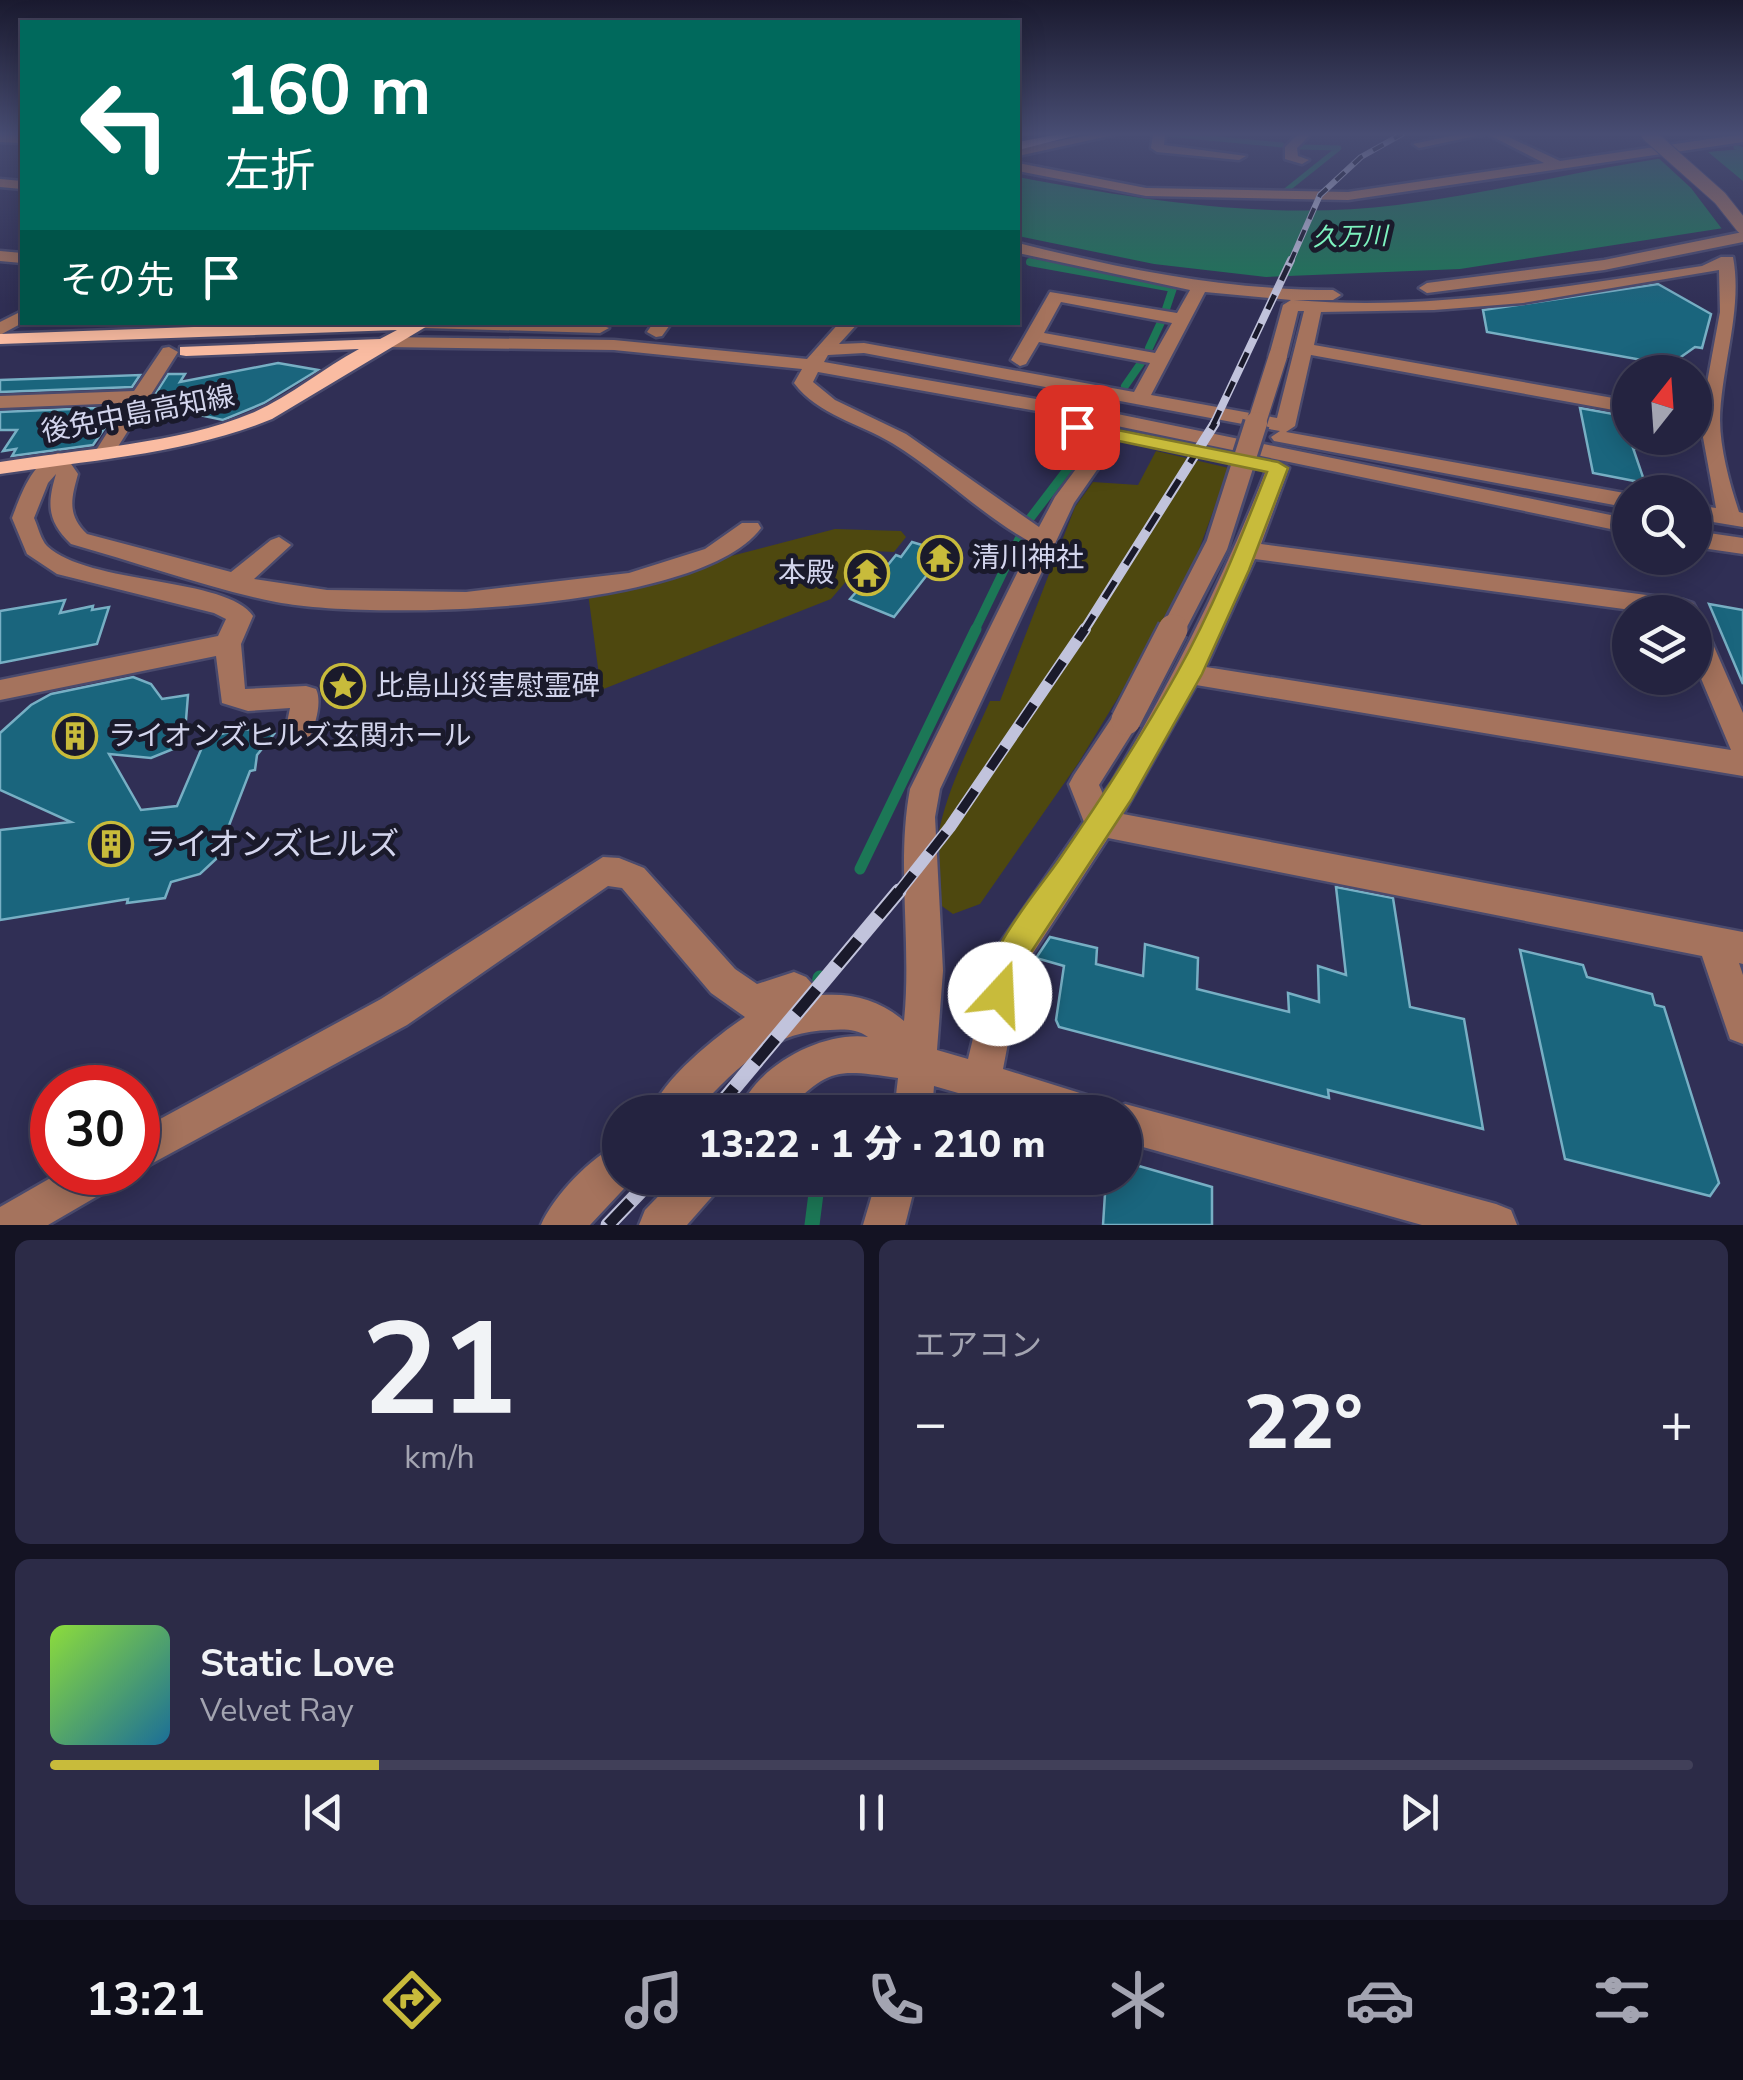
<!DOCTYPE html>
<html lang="ja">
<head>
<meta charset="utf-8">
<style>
  :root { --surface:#242340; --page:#2c2b47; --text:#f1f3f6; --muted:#a3a4b1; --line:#414059; --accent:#c8bb3b }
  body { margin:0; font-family:"Nunito Sans","Noto Sans JP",sans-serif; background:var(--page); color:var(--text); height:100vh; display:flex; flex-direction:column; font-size:38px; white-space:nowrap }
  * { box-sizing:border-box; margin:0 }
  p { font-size:32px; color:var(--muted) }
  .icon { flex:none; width:55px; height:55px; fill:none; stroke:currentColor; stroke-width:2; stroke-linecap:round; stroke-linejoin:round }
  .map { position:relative; height:1225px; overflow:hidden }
  .drawer { display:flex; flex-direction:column; gap:15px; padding:15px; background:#141323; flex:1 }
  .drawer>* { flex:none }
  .top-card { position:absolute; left:20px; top:20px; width:1000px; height:305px; border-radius:0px; box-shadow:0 5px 25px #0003,0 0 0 2px var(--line); background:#00695c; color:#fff; overflow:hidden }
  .needle { width:65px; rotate:17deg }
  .controls { position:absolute; left:1612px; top:355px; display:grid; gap:20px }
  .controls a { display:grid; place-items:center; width:100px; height:100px; border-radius:50%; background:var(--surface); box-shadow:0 5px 25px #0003,0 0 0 2px var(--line); font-size:50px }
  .speed { position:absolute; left:30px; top:1065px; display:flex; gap:20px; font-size:50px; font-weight:700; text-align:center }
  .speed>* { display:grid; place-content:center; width:130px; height:130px; border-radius:50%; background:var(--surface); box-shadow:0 5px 25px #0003,0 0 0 2px var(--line); line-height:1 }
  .speed .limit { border:15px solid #d22; background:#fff; color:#111 }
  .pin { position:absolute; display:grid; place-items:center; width:85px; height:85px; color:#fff; margin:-42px; border-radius:20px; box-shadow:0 5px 15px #0006 }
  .me { position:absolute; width:110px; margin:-55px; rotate:20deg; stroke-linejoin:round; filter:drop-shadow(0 0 8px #0008) }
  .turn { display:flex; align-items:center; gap:35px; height:210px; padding:0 40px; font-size:45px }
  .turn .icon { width:130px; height:130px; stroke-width:2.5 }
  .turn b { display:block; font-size:70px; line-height:85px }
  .then { display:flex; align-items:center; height:95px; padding:0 40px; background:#0003; gap:20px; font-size:38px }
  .big { font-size:75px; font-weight:800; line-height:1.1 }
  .drawer .tile { flex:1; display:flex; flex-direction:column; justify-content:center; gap:15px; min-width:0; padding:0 35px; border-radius:15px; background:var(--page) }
  .drawer .dial { align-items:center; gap:0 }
  .dial b { font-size:130px; line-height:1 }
  .song { display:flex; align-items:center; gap:30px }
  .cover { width:120px; height:120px; border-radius:15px; background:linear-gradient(135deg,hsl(90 70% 55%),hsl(200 70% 35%)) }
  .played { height:10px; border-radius:5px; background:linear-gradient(90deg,var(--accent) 20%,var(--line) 20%) }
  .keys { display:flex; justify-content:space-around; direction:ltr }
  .heat { display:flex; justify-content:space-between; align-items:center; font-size:55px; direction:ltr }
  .drawer .tiles { flex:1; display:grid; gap:15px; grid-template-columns:1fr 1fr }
  .tile:last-child { grid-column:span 2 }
  .trip { position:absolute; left:602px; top:1095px; width:540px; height:100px; border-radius:50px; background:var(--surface); box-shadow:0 5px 25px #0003,0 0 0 2px var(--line); font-weight:800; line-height:100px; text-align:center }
  .tab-bar { display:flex; height:160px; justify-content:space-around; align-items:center; background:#0e0e1a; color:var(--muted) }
  .tab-bar .icon { width:70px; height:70px }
  .tab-bar .active { color:var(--accent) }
  .tab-bar b { font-size:45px; color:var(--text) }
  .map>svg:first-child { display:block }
</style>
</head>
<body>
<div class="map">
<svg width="1743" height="1225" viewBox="0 0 1743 1225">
  <rect width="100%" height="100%" fill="#302f55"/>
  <g fill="#4e480f">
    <path d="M1156 451 1229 468 1197 555 1151 643 1079 762 980 904 953 914 939 904C923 831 961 766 990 701H1000L1075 507 1093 482 1138 485Z"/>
    <polygon points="835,529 901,531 906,537 894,552 872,551 831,599 601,690 588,593"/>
  </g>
  <path fill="#1c7756" d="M1743 149V225L1460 269 1266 277 1154 264 1018 236V177C1139 200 1273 221 1397 205 1513 191 1626 157 1743 149Z"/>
  <polygon fill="#302f55" points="1702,147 1743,181 1743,230 1725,233 1691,188 1652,152"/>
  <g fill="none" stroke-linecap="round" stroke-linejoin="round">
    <g stroke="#1c7756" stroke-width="5">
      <polyline points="1166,134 1282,145"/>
      <polyline points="1736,147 1743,150"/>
      <polyline points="1284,192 1339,148 1301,147"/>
      <polyline points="1030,262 1034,263"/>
    </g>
    <g stroke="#1c7756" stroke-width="8">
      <polyline points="1030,262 1173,288 1165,312"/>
      <polyline points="1149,348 1162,320"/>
      <polyline points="1125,386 1141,363"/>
    </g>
    <g stroke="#1c7756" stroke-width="9">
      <polyline points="1028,521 1083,449"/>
      <polyline points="974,632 1019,539"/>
    </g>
    <polyline stroke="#1c7756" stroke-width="11" points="860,869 976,629"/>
    <g stroke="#1c7756" stroke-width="15">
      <polyline points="819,984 820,978"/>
      <polyline points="812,1225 818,1178"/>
    </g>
  </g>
  <g fill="#1a657d" stroke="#77afc4" stroke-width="2.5">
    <polygon points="1658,284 1711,314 1702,348 1695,347 1678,359 1653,362 1487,332 1483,310"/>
    <polygon points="278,363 318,370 264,403 223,420 171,409 144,412 168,374 185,374 180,382"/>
    <polygon points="140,375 132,387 0,392 0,380"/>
    <polygon points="119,407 93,445 12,456 16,449 3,451 17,430 0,430 0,412"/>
    <polygon points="1580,408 1630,417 1630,438 1636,438 1640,449 1633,448 1645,483 1593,473"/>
    <polygon points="912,542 945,552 894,617 850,599 864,583 850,577 867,558 887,566 896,555 901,557"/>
    <polygon points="65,600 60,613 93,606 92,610 109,607 97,644 0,663 0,611"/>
    <polygon points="1709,604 1743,610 1743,684"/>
    <polygon points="133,677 151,684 162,699 188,695 186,720 178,747 151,758 109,754 141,810 177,806 206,738 236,730 258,729 257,734 274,734 257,755 255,770 250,771 216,859 200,874 171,882 165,898 127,903 128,899 0,920 0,830 71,822 0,790 0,733 31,705 51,694"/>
    <polygon points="1336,887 1393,898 1410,1007 1464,1019 1483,1129 1328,1090 1329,1098 1059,1027 1056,1020 1064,966 1036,958 1050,937 1097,948 1096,964 1143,976 1145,944 1198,958 1197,989 1289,1012 1288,993 1319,1002 1318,966 1346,975"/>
    <polygon points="1520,950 1583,965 1587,977 1652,994 1655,1005 1664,1007 1719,1183 1710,1196 1565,1159"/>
    <polygon points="1125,1162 1212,1187 1212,1225 1103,1225 1106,1178 1125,1178"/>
  </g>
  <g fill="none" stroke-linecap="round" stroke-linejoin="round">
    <defs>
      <g id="minor">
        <polygon points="0,134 22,135 22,143 0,142"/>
        <polygon points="1095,134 1118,134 1018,156 1018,148"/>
        <polygon points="1153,134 1165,134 1164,145 1246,156 1239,160 1157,152 1151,148"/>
        <polygon points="1298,134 1311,134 1297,148 1298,156 1309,160 1302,164 1285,159 1285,147"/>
        <polygon points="1459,134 1485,134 1419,148 1413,144"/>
        <polygon points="1487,134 1502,134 1560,161 1743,134 1743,142 1348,200 1146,196 1018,171 1018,163 1146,188 1348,192 1544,163"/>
        <polygon points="0,179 22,181 22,189 0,187"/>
        <polygon points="1743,232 1743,242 1604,270 1427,293 1419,288 1427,283 1604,260"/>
        <path d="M1018 243C1122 269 1225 290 1333 290L1341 295 1333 300H1294C1430 312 1568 286 1702 266L1721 257H1733C1743 309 1721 367 1720 420 1720 449 1730 485 1739 512L1743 513V527L1695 519V505L1716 508 1700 421 1720 312 1719 270 1523 303 1434 310 1321 312 1314 345 1630 401V413L1311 355 1295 426 1286 432 1630 494V508L1274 441 1271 437 1280 431 864 353 828 355 824 362 1093 409 1630 519V533L1093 421 818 372 813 382 835 400 906 434 1039 527 1055 497 1105 430 1112 428 1122 434 1074 503 940 789 935 817 943 971 937 1050 968 1059 994 952 1084 822 1069 784 1074 775 1116 712 1126 709 1136 712 1140 720 1099 785 1103 794 1112 782C1172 680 1224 578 1267 468L1278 462 1289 468 1261 544 1684 600 1693 603 1698 612 1695 618V612H1646L1255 559 1206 667 1731 750 1695 664V624L1704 626 1708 633 1743 713V776L1196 685 1123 814 1743 932V964L1739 963 1743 975V1044L1730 1039 1702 956 1108 838 1022 970 1003 1069 1099 1099 1105 1112H1024L934 1086 932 1112H894L898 1078C835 1069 830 1068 785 1112H739C755 1067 821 1031 868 1037 857 1029 844 1029 830 1030 769 1031 735 1070 695 1112H651C663 1079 715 1037 745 1017L711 993 622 888 608 886 407 1025 138 1171V1131L381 999 603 857 619 858 644 868 735 969 757 984 794 972 806 977 822 995C853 993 880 1000 904 1021 912 944 896 864 910 789L1032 543C981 515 941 473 892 443 859 423 818 415 794 383L802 369 614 350 386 347 377 342 386 337 614 340 807 359 840 322H859L839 344 864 343 1134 392 1150 363 1039 342 1026 364 1020 366 1011 360 1050 292 1177 313 1190 290 1018 253ZM1205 292 1291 300 1283 305 1269 356 1278 361 1287 356 1298 311H1304L1277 418 1151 395ZM1061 302 1172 323 1155 353 1044 333Z"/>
        <polygon points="0,251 22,253 22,263 0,261"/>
        <polygon points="22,311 24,322 0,335 0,322"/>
        <polygon points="592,322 609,328 600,333 425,328 416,323"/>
        <polygon points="654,322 672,322 662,336 656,337 647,332"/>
        <polygon points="169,347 178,352 112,456 98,456 95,452 126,403 0,408 0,396 134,391 163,348"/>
        <path d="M58 453 65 455 78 474C71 499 67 515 87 534L231 572 271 540 279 537 291 545 254 579 327 590 466 592 629 573 705 549 742 523H758L761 528C699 612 374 621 276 602 207 588 139 563 71 544 47 521 47 504 56 474L48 483 34 518C38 527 41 540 47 546 88 585 228 577 253 616L241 644 245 689 306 686 316 689C322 701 316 723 310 736L300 739 290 736 286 728 290 708 248 711 222 703 216 656 0 700V680L218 636 226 619 214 613 57 574 27 554 12 518C21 495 32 461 58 453Z"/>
        <polygon points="1695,531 1743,538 1743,554 1695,547"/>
        <polygon points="1125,1104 1496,1204 1511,1210 1517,1225 1422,1225 1125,1142 1125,1112 1110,1112"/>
        <path d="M620 1144V1178H634L590 1225H541C553 1197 591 1156 620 1144Z"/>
        <polygon points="61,1172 121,1172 115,1186 48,1225 0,1225 0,1207"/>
        <polygon points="676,1178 722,1178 716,1192 687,1225 639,1225 645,1210"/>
        <polygon points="877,1178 917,1178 905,1225 863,1225"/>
      </g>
      <g id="major">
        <polygon points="1059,134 1081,134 1018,150 1018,142"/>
        <path d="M335 322H434L272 419C187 454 90 460 0 474V462C80 449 178 444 252 413 290 397 323 368 359 349L186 356 180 355V347L380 339 397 330 0 344V334Z"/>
      </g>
    </defs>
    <use href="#minor" stroke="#4a4a6d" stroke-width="5"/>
    <use href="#major" stroke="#4a4a6d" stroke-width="5"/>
    <use href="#minor" fill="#a5735d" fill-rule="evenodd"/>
    <use href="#major" fill="#fabca2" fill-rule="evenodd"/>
    <defs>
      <polyline id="rail-far4" points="1290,263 1320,195 1361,157 1402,134"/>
      <polyline id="rail-far3" points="1213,425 1291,260"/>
      <polyline id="rail-far2" points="1083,632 1215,423"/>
      <polyline id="rail-far1" points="897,894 950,827 1085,629"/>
      <g id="rail">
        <polyline points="714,1112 899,891"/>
        <polyline points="608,1225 653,1178"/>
      </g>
    </defs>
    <use href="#rail-far4" stroke="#c1c3dc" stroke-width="6"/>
    <use href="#rail-far3" stroke="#c1c3dc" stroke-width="8"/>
    <use href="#rail-far2" stroke="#c1c3dc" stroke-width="10"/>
    <use href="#rail-far1" stroke="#c1c3dc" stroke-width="12"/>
    <use href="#rail" stroke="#c1c3dc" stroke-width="15"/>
    <use href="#rail-far4" stroke="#1a1a2b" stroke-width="4" stroke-dasharray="12" stroke-linecap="butt"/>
    <use href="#rail-far3" stroke="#1a1a2b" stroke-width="5" stroke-dasharray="16" stroke-linecap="butt"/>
    <use href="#rail-far2" stroke="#1a1a2b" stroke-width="6" stroke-dasharray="20" stroke-linecap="butt"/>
    <use href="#rail-far1" stroke="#1a1a2b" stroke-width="9" stroke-dasharray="26" stroke-linecap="butt"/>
    <use href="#rail" stroke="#1a1a2b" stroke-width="11" stroke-dasharray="32" stroke-linecap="butt"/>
    <defs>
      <polyline id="minor-bridge-far3" points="1648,134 1720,198 1743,227"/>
      <polyline id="minor-bridge-far2" points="1256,425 1278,356"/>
      <polyline id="minor-bridge-far1" points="1172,632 1217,545 1256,423"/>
      <polyline id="minor-bridge" points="1126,720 1173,629"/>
    </defs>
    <use href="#minor-bridge-far3" stroke="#4a4a6d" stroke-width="16" stroke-linecap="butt"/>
    <use href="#minor-bridge-far2" stroke="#4a4a6d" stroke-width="21" stroke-linecap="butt"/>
    <use href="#minor-bridge-far1" stroke="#4a4a6d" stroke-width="28" stroke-linecap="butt"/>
    <use href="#minor-bridge" stroke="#4a4a6d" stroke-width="34" stroke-linecap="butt"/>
    <use href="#minor-bridge-far3" stroke="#a5735d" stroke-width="14"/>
    <use href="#minor-bridge-far2" stroke="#a5735d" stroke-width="18"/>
    <use href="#minor-bridge-far1" stroke="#a5735d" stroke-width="22"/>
    <use href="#minor-bridge" stroke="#a5735d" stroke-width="29"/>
  </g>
  <linearGradient id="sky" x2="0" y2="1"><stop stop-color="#1a1a2f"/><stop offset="0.44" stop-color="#484d73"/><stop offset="1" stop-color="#484d73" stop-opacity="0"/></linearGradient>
  <rect width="1743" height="305" fill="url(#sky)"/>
  <path fill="#c8bb3b" stroke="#827a26" stroke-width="2.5" d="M1077 422 1278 462 1288 468 1249 570 1202 674 1131 800 1020 969 1011 1005 1000 1010 988 1005C972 965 1036 893 1059 860 1101 799 1141 738 1177 673 1213 609 1240 540 1267 472L1071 431V423Z"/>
  <defs>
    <symbol id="temple-ring" viewBox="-11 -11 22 22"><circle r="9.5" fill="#1a1a2b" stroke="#c8bb3b" stroke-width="1.5"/><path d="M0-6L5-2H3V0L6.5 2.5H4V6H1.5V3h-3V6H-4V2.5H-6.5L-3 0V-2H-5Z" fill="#c8bb3b"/></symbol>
    <symbol id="sight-ring" viewBox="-11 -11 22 22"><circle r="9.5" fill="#1a1a2b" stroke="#c8bb3b" stroke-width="1.5"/><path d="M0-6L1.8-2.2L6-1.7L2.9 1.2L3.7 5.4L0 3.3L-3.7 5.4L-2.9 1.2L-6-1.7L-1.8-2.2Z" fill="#c8bb3b"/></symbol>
    <symbol id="building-ring" viewBox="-11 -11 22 22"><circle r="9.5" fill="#1a1a2b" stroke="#c8bb3b" stroke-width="1.5"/><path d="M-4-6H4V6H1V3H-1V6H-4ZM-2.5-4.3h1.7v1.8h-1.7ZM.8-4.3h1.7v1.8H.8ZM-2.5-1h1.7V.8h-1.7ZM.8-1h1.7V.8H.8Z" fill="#c8bb3b"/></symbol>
  </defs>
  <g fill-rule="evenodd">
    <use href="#temple-ring" x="915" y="533" width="50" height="50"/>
    <use href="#temple-ring" x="842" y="548" width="50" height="50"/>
    <use href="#sight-ring" x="318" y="661" width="50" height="50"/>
    <use href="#building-ring" x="50" y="711" width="50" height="50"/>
    <use href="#building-ring" x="86" y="819" width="50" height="50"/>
  </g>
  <g text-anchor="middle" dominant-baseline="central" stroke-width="10" stroke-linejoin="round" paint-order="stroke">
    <g font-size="25" font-style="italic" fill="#7df2bf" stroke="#1a1a2b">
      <text transform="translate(1350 237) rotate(-1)">久万川</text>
    </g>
    <g font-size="28" fill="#d3d5ed" stroke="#1a1a2b">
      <text transform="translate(138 414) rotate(-11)">後免中島高知線</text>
    </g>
    <g font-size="28" fill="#d3d5ed" stroke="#1a1a2b" text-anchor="start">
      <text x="972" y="558">清川神社</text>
      <text x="834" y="573" text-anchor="end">本殿</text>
      <text x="376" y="686">比島山災害慰霊碑</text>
      <text x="108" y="736">ライオンズヒルズ玄関ホール</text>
    </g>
    <g font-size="32" fill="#d3d5ed" stroke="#1a1a2b" text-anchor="start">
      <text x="144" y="844">ライオンズヒルズ</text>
    </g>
  </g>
</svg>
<div class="controls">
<a><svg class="needle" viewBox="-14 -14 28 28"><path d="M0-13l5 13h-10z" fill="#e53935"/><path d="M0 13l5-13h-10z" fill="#a3a4b1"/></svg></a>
<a><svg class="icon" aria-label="search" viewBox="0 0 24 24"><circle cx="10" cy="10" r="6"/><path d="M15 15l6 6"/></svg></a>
<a><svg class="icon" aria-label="layers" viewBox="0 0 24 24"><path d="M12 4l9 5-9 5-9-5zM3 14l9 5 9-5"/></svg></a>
</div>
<div class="speed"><div class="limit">30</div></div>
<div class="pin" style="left:1077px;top:427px;background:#d93025"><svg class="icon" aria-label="arrive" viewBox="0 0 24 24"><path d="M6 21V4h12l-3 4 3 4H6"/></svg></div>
<svg class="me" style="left:1000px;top:994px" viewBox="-20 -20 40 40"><circle r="19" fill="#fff"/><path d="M0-13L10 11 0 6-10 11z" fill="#c8bb3b"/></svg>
<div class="trip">13:22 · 1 分 · 210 m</div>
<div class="top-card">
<div class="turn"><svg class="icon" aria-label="left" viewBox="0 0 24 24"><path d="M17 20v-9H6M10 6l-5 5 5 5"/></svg><div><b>160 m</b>左折</div></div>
<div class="then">その先<svg class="icon" aria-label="arrive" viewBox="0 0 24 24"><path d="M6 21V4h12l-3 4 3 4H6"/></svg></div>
</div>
</div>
<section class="drawer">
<div class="tiles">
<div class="tile dial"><b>21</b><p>km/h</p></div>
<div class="tile"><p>エアコン</p>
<div class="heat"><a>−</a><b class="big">22°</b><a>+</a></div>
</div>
<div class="tile">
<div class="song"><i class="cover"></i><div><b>Static Love</b><p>Velvet Ray</p></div></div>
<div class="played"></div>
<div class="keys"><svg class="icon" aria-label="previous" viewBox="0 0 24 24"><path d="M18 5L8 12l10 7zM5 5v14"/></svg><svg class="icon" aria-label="pause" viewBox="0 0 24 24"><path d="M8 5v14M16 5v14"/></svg><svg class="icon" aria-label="next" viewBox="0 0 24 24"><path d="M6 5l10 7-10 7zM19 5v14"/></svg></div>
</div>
</div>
</section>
<nav class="tab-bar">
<b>13:21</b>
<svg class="icon active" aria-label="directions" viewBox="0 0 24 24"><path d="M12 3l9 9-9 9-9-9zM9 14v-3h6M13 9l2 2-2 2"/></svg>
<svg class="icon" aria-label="music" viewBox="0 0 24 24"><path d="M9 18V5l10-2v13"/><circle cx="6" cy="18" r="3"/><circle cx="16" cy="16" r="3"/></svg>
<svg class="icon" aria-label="phone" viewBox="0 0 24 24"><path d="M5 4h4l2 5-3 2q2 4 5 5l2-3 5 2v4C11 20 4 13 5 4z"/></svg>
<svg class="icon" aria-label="climate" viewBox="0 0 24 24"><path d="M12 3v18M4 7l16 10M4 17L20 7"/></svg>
<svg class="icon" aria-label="car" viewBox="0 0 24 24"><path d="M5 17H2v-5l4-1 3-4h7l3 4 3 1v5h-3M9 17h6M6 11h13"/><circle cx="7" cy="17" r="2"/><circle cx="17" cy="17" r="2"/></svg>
<svg class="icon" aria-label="filters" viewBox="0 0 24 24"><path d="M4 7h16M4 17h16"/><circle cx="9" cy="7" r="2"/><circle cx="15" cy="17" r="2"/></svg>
</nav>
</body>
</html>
